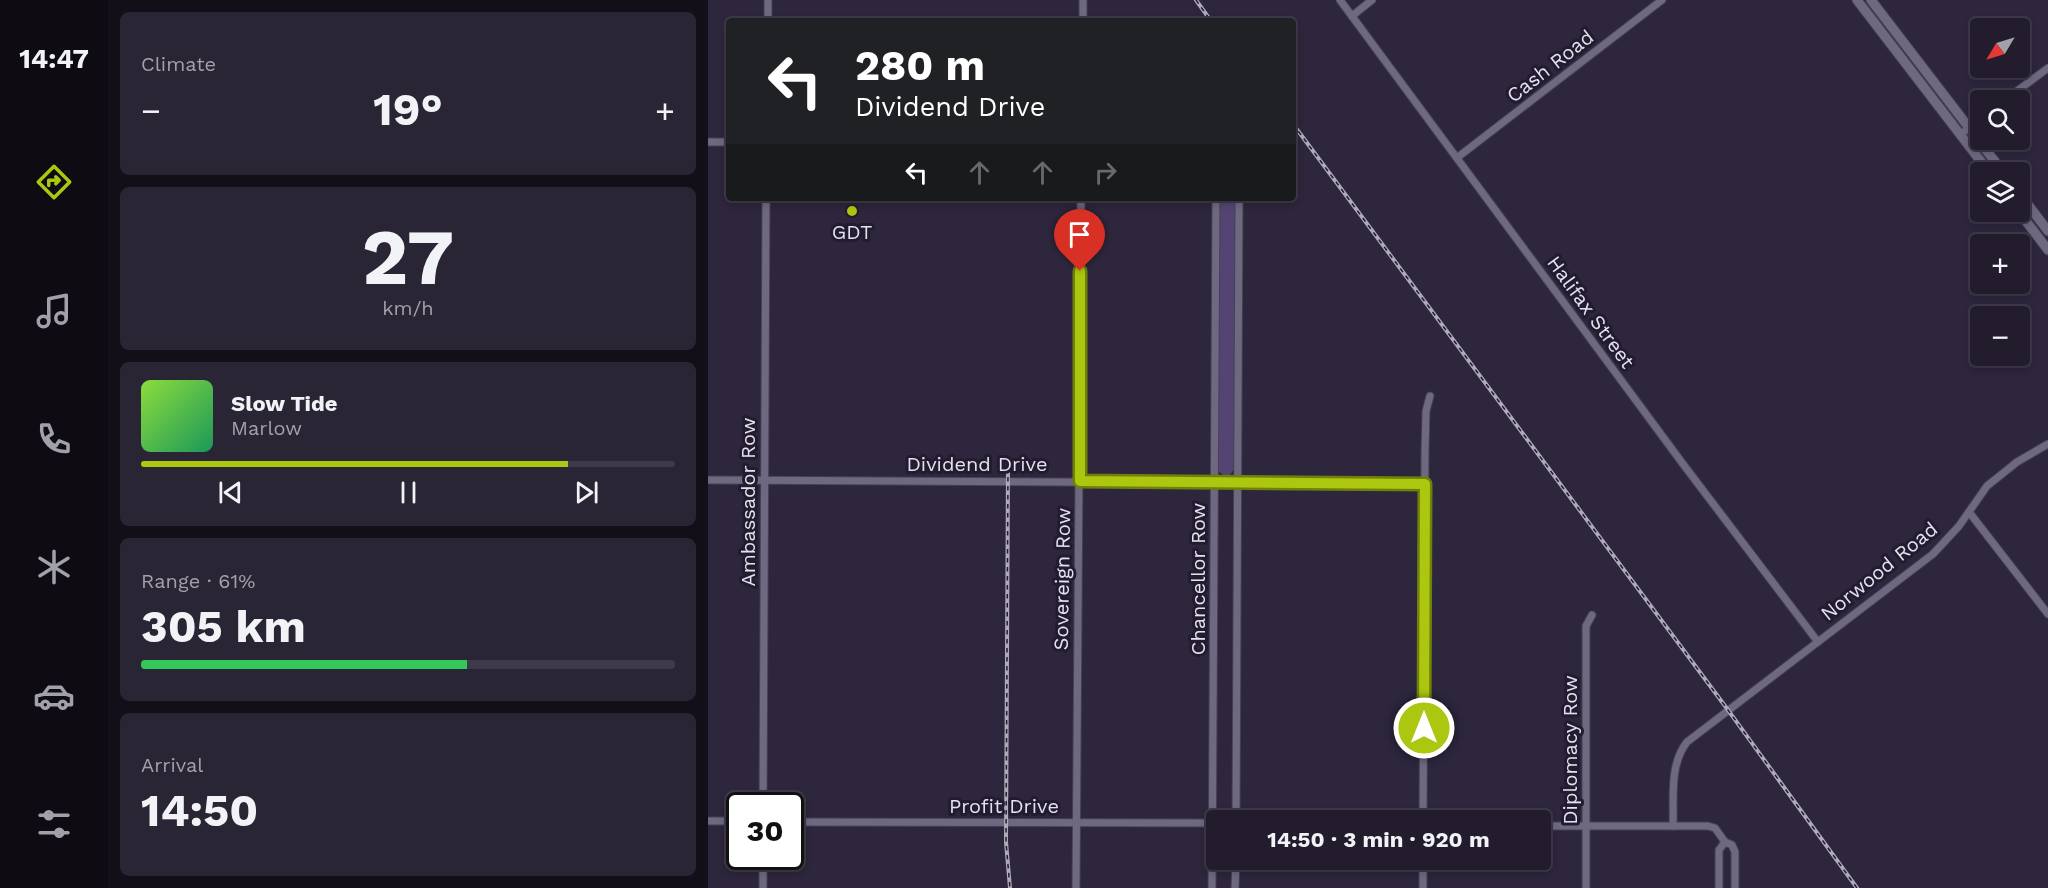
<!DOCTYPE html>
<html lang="en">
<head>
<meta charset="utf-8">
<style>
  :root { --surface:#221c2d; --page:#2a2535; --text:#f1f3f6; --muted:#a2a1aa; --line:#3f3a49; --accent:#adc60f }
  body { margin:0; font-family:"Work Sans",sans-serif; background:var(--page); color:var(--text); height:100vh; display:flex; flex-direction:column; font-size:22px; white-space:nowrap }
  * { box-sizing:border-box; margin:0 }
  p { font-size:20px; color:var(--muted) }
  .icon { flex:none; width:33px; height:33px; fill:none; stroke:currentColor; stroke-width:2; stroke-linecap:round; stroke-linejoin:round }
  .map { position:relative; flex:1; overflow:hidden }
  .panel { display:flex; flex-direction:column; gap:12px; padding:12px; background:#130f19; width:600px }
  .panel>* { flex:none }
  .top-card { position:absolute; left:18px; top:18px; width:570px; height:183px; border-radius:6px; box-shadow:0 3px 9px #0003,0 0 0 2px var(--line); background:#202124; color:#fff; overflow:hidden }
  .needle { width:39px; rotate:232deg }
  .controls { position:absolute; left:1262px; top:18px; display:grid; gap:12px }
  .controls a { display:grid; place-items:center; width:60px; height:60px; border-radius:6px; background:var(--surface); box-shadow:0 3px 9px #0003,0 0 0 2px var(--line); font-size:30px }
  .speed { position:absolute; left:18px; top:792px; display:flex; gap:12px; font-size:30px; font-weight:700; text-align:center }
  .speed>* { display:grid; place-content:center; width:78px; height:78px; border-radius:50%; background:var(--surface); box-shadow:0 3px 9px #0003,0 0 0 2px var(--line); line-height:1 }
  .speed .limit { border:3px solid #111; border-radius:9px; background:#fff; color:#111 }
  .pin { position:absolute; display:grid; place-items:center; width:51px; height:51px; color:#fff; margin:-62px -26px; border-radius:50% 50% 50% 0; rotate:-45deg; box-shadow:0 0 6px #0007 }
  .pin .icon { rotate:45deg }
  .me { position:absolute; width:66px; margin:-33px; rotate:0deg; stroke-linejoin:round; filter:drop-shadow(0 0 4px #0008) }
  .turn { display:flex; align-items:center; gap:21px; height:126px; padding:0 30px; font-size:27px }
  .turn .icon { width:78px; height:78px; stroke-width:2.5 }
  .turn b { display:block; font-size:42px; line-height:51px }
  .lanes { display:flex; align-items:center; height:57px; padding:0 30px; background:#0003; justify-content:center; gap:30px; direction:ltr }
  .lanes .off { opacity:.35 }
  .big { font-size:45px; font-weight:700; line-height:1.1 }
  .panel .card { flex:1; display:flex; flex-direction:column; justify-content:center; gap:9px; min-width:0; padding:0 21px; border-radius:9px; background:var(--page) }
  .panel .dial { align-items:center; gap:0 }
  .dial b { font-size:78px; line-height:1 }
  .song { display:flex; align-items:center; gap:18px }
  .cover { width:72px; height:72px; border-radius:9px; background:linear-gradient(135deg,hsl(90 70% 55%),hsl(150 70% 35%)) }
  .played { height:6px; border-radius:3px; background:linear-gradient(90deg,var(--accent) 80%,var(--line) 80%) }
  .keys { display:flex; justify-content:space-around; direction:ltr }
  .heat { display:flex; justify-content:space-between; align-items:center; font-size:33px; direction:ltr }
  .charge { height:9px; border-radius:4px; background:linear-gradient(90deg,#34c759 61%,var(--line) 0) }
  .trip { position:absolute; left:498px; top:810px; width:345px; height:60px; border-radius:6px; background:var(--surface); box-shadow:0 3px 9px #0003,0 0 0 2px var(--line); font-weight:700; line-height:60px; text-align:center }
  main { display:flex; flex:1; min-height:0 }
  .tab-bar { display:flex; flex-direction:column; width:108px; justify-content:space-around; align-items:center; background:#0e0b12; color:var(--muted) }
  .tab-bar .icon { width:42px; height:42px }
  .tab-bar .selected { color:var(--accent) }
  .tab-bar b { font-size:27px; color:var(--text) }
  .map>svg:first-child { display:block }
</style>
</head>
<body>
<main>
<nav class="tab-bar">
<b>14:47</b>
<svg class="icon selected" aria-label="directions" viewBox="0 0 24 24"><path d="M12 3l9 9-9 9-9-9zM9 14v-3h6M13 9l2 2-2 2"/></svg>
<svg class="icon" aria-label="music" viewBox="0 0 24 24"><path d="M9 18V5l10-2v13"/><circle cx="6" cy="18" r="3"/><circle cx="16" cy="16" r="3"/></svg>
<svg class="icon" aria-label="phone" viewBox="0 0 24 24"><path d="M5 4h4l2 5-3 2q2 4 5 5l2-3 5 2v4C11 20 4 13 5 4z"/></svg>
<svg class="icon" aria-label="climate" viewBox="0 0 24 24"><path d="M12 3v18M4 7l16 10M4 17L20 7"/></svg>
<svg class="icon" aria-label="car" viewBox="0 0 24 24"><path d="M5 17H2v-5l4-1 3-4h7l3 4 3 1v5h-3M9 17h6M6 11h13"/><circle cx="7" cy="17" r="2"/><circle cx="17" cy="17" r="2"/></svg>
<svg class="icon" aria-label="filters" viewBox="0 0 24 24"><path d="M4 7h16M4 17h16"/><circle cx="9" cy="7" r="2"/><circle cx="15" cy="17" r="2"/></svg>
</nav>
<section class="panel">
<div class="card"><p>Climate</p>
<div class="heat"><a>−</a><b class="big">19°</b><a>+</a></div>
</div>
<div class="card dial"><b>27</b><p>km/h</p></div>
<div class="card">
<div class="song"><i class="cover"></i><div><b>Slow Tide</b><p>Marlow</p></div></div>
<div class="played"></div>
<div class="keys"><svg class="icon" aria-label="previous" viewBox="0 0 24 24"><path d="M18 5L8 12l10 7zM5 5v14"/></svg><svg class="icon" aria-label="pause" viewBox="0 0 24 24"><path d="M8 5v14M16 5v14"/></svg><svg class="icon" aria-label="next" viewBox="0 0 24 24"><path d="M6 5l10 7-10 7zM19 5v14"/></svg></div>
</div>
<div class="card"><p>Range · 61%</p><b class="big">305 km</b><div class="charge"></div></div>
<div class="card"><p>Arrival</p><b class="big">14:50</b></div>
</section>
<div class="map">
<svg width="1340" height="888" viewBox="0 0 1340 888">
  <rect width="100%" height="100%" fill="#2d263c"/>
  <polygon fill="#544474" points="511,198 528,198 526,469 522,475 517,476 510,471"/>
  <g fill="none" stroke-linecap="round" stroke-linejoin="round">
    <defs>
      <g id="minor">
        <polyline points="632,0 975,464 1110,642"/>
        <polyline points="644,16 664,0"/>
        <polyline points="60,21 60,0"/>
        <polyline points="375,21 375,0"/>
        <polyline points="1297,100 1340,68"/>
        <polyline points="1257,131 1272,120"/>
        <polyline points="0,142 21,142"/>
        <polyline points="750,157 954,0"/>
        <polyline points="0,480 717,484"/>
        <polyline points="1261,512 1340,614"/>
        <polyline points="55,806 58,198"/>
        <polyline points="528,820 531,198"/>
        <polyline points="715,820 717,452 718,411 722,396"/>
        <polyline points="0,821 32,821"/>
        <polyline points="82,822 506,823"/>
        <polyline points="832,826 1000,826 1007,828 1017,842 1024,845 1027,852 1027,888"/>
        <path d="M965 826C966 798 961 765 979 742L1225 554 1251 526 1279 486 1309 462 1340 444"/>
        <polyline points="55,888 55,856"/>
        <polyline points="368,888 373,198"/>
        <polyline points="504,888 508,198"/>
        <polyline points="527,888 528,860"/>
        <polyline points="715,888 715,860"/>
        <polyline points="878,888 878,626 884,615"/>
        <polyline points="1011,888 1011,850 1017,842"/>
      </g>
      <g id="secondary">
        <polyline points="1149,0 1281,172"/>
        <polyline points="1163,0 1295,172"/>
        <polyline points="1311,193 1340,231"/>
        <polyline points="1311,212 1340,250"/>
      </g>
    </defs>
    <use href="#minor" stroke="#474153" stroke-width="9"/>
    <use href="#secondary" stroke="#474153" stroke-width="11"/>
    <use href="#minor" stroke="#6f6881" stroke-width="7"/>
    <use href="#secondary" stroke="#6f6881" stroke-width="9"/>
    <defs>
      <g id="rail">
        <polyline points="488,0 503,21"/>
        <polyline points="585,124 1020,710 1149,888"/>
        <polyline points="300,468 298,842 302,888"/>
      </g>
    </defs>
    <use href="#rail" stroke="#afaaba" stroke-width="4"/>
    <use href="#rail" stroke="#231c31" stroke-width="1.5" stroke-dasharray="4.5" stroke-linecap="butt"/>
  </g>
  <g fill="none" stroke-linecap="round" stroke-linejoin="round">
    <defs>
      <polyline id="route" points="372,271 372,481 717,484 716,728"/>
    </defs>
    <use href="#route" stroke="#70810a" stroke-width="15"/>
    <use href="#route" stroke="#adc60f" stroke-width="10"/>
  </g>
  <circle fill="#adc60f" stroke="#231c31" stroke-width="2" cx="144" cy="211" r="6"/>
  <g text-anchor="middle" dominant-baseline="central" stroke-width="6" stroke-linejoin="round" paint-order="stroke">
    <g font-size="20" fill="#e5e1ef" stroke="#231c31">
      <text transform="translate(842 66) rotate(-38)">Cash Road</text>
      <text transform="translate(883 312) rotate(54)">Halifax Street</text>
      <text x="269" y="464">Dividend Drive</text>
      <text transform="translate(40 502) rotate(-90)">Ambassador Row</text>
      <text transform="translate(1171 571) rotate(-39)">Norwood Road</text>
      <text transform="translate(354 579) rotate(-89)">Sovereign Row</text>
      <text transform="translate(490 579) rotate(-90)">Chancellor Row</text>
      <text transform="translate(862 750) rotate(-90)">Diplomacy Row</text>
      <text x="296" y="806">Profit Drive</text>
    </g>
    <g font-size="20" fill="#e5e1ef" stroke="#231c31">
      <text x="144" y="232">GDT</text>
    </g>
  </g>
</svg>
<div class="controls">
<a><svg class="needle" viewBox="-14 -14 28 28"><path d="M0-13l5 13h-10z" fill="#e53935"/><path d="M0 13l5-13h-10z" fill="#a2a1aa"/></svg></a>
<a><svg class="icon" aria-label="search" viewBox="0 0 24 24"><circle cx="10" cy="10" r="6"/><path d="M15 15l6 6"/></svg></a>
<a><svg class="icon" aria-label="layers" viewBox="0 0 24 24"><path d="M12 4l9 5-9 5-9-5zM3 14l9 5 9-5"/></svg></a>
<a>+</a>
<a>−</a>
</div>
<div class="speed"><div class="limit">30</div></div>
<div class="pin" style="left:372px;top:271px;background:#d93025"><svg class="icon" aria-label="arrive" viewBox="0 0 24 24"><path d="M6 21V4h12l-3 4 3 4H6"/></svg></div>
<svg class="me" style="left:716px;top:728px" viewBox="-20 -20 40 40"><circle r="17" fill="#adc60f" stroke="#fff" stroke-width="3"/><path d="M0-11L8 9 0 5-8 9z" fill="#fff"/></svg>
<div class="trip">14:50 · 3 min · 920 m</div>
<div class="top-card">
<div class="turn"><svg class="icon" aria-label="left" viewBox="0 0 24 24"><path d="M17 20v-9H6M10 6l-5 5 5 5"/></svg><div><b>280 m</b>Dividend Drive</div></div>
<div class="lanes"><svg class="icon" aria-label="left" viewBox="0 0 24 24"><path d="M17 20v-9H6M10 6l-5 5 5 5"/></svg><svg class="icon off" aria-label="ahead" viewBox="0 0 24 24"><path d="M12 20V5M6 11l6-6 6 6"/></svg><svg class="icon off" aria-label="ahead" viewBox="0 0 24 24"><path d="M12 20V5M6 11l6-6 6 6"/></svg><svg class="icon off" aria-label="right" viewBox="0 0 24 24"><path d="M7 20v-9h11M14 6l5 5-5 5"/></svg></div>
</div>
</div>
</main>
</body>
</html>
